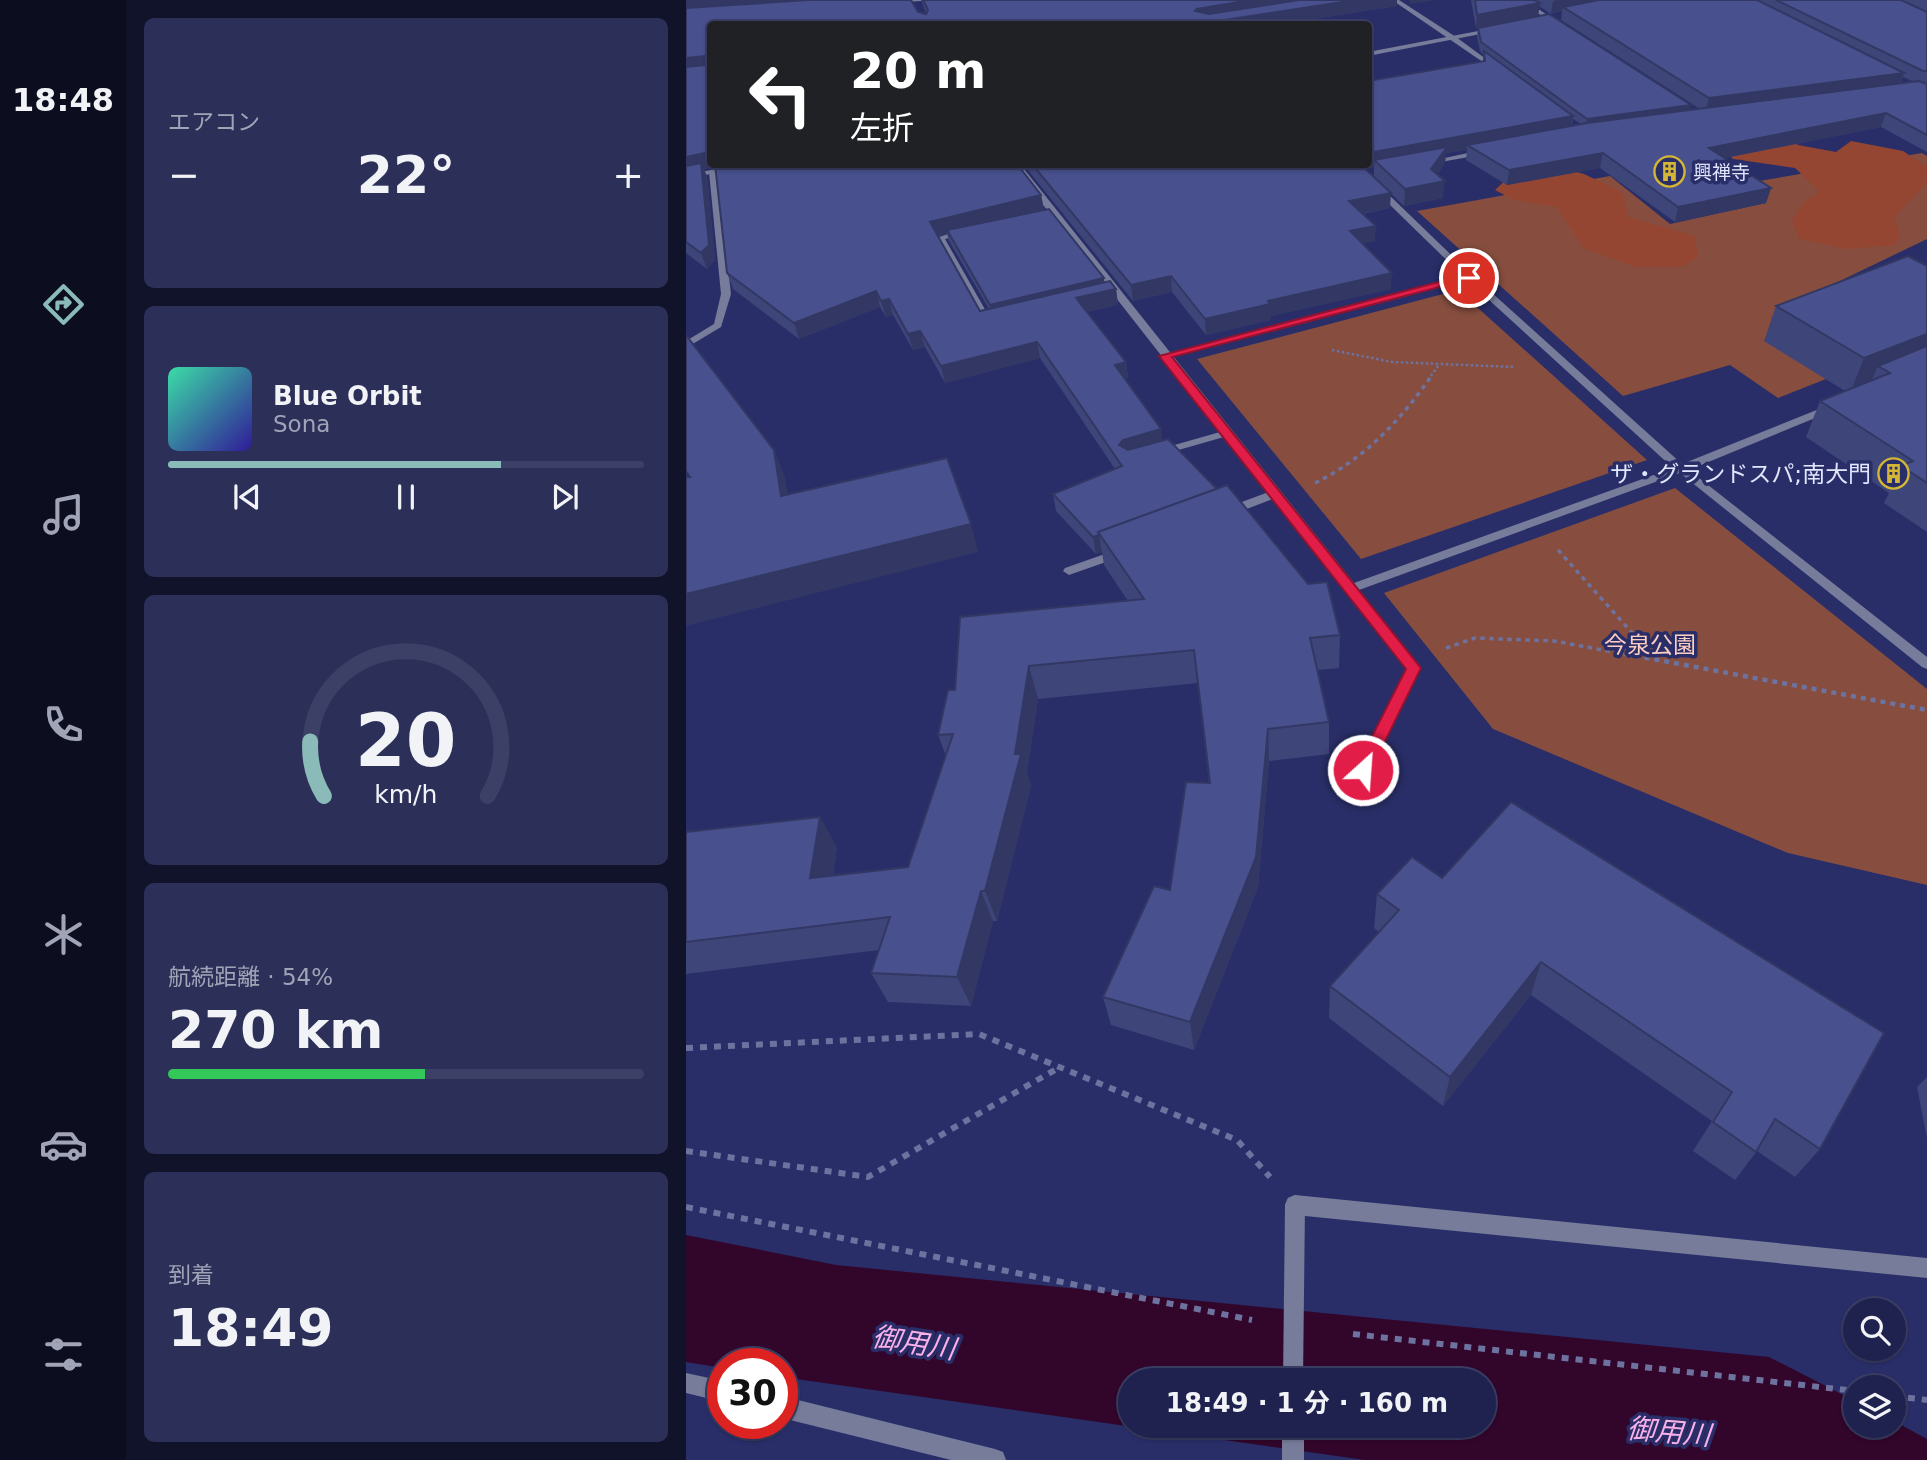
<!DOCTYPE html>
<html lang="ja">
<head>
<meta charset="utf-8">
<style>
  :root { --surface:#1f224e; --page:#2c2f58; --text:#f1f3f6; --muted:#a1a4b6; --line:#3c3f66; --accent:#8bbbb9 }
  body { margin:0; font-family:"DejaVu Sans","Noto Sans JP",sans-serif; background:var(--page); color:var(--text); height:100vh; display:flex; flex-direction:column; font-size:26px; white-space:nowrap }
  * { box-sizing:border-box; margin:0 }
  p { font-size:23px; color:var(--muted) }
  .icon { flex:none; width:38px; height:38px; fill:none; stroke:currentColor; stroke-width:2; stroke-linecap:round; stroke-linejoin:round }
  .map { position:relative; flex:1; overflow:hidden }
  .details { display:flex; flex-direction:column; gap:18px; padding:18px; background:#11132b; width:560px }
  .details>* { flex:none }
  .guide { position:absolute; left:21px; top:21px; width:665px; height:147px; border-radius:7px; box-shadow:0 2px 5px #0004,0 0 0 2px var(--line); background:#202124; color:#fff; overflow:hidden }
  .fabs { position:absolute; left:1157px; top:1298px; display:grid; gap:14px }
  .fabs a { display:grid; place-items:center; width:63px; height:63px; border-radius:50%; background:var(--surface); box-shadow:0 2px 5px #0004,0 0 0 2px var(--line); font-size:35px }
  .speed { position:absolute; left:21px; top:1348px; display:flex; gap:14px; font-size:35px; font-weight:700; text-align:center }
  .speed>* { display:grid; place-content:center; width:91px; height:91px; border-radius:50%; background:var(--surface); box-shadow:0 2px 5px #0004,0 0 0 2px var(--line); line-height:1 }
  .speed .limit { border:10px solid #d22; background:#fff; color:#111 }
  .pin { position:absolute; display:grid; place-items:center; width:60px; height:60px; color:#fff; margin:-30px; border:4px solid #fff; border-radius:50%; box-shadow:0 2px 7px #0007 }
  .me { position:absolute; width:77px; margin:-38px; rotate:26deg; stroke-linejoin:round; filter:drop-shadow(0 0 5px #0008) }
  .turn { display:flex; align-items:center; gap:24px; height:147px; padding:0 28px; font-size:32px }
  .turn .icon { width:91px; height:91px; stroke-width:2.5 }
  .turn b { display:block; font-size:49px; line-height:60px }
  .big { font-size:52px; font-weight:700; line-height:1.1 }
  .details .card { flex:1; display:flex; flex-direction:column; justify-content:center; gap:10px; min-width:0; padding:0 24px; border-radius:10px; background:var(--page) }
  .details .dial { align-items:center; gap:0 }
  .dial svg { height:182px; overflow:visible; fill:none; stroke:var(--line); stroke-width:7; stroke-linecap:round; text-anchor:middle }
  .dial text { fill:var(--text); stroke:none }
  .song { display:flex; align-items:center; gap:21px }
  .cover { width:84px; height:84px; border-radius:10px; background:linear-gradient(135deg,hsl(160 70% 55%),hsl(250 70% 35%)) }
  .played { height:7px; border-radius:4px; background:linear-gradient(90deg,var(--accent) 70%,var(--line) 70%) }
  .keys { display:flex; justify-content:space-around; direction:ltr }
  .heat { display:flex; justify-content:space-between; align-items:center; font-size:38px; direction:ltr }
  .charge { height:10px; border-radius:5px; background:linear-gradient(90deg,#34c759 54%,var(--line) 0) }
  .trip { position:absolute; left:432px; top:1368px; width:378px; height:70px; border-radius:35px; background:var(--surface); box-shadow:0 2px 5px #0004,0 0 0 2px var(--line); font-weight:700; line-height:70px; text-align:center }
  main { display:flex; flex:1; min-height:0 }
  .dock { display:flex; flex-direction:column; width:126px; justify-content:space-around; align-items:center; background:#0c0e1f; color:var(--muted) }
  .dock .icon { width:49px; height:49px }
  .dock .current { color:var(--accent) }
  .dock b { font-size:32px; color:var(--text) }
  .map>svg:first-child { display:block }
</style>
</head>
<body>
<main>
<nav class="dock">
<b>18:48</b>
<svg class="icon current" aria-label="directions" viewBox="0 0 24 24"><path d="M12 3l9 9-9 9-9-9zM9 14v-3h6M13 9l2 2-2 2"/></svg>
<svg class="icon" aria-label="music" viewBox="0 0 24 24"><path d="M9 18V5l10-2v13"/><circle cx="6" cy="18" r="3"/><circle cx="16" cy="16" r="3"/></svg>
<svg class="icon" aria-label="phone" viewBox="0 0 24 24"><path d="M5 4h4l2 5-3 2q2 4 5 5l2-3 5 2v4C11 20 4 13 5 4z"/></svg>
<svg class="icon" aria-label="climate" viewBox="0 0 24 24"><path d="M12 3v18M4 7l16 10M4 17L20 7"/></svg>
<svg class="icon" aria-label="car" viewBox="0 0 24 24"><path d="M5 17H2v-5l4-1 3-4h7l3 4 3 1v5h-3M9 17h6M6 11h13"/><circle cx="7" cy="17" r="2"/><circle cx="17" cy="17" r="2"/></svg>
<svg class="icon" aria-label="filters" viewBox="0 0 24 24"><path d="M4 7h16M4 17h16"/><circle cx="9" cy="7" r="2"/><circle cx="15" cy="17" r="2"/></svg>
</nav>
<section class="details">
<div class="card"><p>エアコン</p>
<div class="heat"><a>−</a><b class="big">22°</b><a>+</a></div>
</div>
<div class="card">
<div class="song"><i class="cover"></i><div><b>Blue Orbit</b><p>Sona</p></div></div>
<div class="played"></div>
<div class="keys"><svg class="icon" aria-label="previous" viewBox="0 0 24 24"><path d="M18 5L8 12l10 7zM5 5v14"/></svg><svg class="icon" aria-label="pause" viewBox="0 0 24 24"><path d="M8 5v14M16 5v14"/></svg><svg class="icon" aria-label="next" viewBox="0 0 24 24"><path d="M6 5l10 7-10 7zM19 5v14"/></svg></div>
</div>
<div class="card dial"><svg viewBox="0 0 100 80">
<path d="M14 69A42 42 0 1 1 86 69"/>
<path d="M14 69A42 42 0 0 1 8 45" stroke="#8bbbb9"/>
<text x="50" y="56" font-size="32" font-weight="700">20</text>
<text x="50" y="72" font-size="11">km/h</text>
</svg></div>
<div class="card"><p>航続距離 · 54%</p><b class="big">270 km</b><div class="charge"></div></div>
<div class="card"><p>到着</p><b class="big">18:49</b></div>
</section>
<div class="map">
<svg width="1241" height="1460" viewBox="0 0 1241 1460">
  <rect width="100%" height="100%" fill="#292e68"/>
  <g fill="#874e3f">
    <polygon points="1236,153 1241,156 1241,239 1129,293 1223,346 1092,398 1044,365 937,396 731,211 924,176 984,224 1080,203 1056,184"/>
    <polygon points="772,290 961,460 675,559 511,359"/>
    <polygon points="989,488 1241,689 1241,885 1102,853 807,729 698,593"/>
  </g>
  <g fill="#944632">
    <polygon points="1092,133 1112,145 1150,152 1165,141 1217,151 1241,167 1241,183 1208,217 1214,233 1210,245 1161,249 1113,239 1106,221 1118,202 1134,192 1109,168 1047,159 1025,137"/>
    <polygon points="868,166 898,174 936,192 942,217 1009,236 1012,258 996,267 950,267 897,248 871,207 828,200 809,190 823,177"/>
  </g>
  <path fill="#32052b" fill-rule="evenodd" d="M0 1235 150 1265 1083 1357 1169 1401V1426H1208V1421L1241 1439V1460H679L96 1377V1363H37V1368L0 1362ZM444 1381H798V1426H444Z"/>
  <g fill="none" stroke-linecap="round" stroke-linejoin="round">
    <g stroke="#6d729f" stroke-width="2.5" stroke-dasharray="2.5 2.5" stroke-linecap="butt">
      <polyline points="646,350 706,362 828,367"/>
      <polyline points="742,380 752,366"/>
    </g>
    <g stroke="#6d729f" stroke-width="3.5" stroke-dasharray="4.5 4.5" stroke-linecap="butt">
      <path d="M629 483C678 459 713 422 744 378"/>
      <polyline points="872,550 965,654"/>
      <polyline points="760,648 789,638 868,641 938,654"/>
    </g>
    <g stroke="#6d729f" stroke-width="4.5" stroke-dasharray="5 5" stroke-linecap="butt">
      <polyline points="929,652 1241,710"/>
      <polyline points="964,652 969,658"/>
    </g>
    <g stroke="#6d729f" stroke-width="6" stroke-dasharray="7 7" stroke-linecap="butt">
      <polyline points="0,1048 293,1034 551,1140 584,1177"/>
      <polyline points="0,1151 182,1177 374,1067"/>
      <polyline points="0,1207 566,1320"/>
      <polyline points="667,1334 1169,1391"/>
      <polyline points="1208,1396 1241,1400"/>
    </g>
    <g fill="#767c99" fill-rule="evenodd">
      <polygon points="706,0 713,0 770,37 815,70 810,71"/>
      <polygon points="832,0 839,0 876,25 871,26"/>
      <polygon points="27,170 31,172 45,294 35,327 0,348 0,341 28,324 35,294 23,172"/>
      <polygon points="278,229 281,230 281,234 259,239 305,320 310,323 308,325 302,326 297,323 250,238"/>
      <polygon points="783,274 786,275 786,279 479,359 474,356"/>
      <polygon points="541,430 546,433 545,435 475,455 469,452 471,450"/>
      <polygon points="588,490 592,491 592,497 545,515 537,515 535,512 537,509"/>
      <polygon points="433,549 439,553 437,556 383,575 377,571 379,568"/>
      <polygon points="609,1195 1241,1258 1241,1278 609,1215 602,1212 599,1205 602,1198"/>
      <polygon points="0,1373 37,1381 37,1402 0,1393"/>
      <polygon points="96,1396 309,1449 317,1452 320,1460 265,1460 96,1418"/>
    </g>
    <g fill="#767c99" fill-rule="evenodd">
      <polygon points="207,0 250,0 205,3"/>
      <polygon points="808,28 810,31 682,56 682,52"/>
      <polygon points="796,150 800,152 799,154 744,164 740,162"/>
      <polygon points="54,164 73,164 0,179 0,175"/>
      <polygon points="325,164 334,164 668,583 987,468 780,279 662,164 671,164 786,275 996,464 1143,405 1151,405 1151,409 1003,470 1241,657 1241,669 1236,667 994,473 673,590 735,668 682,774 672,774 670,770 721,669"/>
      <polygon points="609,1195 616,1198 619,1205 617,1381 597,1381 599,1205 602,1198"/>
      <rect x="596" y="1426" width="22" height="34"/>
    </g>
  </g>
  <g fill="#3e4579" fill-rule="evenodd">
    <path d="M0 0 240 13 235 0H711V6L595 24H24V164L355 195 358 210 418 282 430 289 432 305 401 312 440 362 442 378 439 379 476 440 654 635 653 668 632 670 643 722V754L583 761 572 887 508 1050 425 1025 417 997 484 890 523 783 512 683 352 699 341 772 345 786 311 921H307L285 1006 202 1002 185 973 193 950 0 974V832L134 817 151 848 147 875 222 867 260 756 252 735 269 690 442 601 418 565 416 552 410 554 370 511 367 494 429 469 354 358 259 383 239 347 227 350 207 315 200 317 194 307 113 339 47 289 41 273 29 167 18 169 21 177 29 260 21 269 0 253ZM261 234 263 241 303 309 294 311 252 236Z"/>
    <path d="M785 0H1241V152L1195 127 1039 158 1085 188 1080 203 989 222 914 168 821 185 780 160 781 150 760 153 759 163 751 175 757 198 718 206 688 177V167L679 168 675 164H682L797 61V54L794 51 791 37 792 28 848 17 790 28ZM853 6 865 14 876 11 875 20 1014 109 1004 110 852 16ZM1217 77 1226 81 1215 83ZM887 119 895 124 886 126Z"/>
    <polygon points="337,164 674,164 704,208 677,214 689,241 676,244 705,289 585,316 585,320 520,335 486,292 447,301"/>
    <polygon points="1241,266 1241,532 1198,503 1203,493 1120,437 1134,401 1159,391 1078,341 1090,306"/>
    <polygon points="726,857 1134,1149 1109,1177 1071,1151 1049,1180 1007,1151 1026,1121 845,995 757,1106 643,1018 644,986 693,932 688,928 691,894"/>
    <polygon points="1241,1077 1241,1138 1231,1087"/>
  </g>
  <g fill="#323863">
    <polygon points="0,0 183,0 0,13"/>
    <polygon points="565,0 645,0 512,21 509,11 511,9"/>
    <polygon points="670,0 711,0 711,6 595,24 512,24"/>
    <polygon points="724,0 750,0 724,4"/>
    <polygon points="871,0 934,0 877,7 876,11 865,14 867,1"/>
    <polygon points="854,3 852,16 790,28 791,15"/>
    <polygon points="19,56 24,69 0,72 0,58"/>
    <polygon points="1218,73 1213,87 1019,112 1023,98"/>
    <polygon points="1005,105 1003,115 900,128 901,119"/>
    <polygon points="1200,113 1195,127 1019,162 1023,148"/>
    <polygon points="887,116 885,131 781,145 781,150 760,153 759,163 745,184 759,181 757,198 718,206 719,189 688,160 688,167 679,168 679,164 682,164 682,153"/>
    <polygon points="24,152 24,164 39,164 18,169 21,177 29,260 21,269 15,253 0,173 0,157"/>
    <polygon points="917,153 914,168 821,185 823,170"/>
    <polygon points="1085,188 1080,203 989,222 992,207"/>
    <polygon points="705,193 704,208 663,216 663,201"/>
    <polygon points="355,195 358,210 261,230 261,234 248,237 244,222"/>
    <polygon points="690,226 689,241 663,247 664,231"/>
    <polygon points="706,273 705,289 585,316 585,320 520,335 519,319 582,301"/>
    <polygon points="485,276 486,292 447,301 445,285"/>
    <polygon points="418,278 419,289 306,316 304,305"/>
    <polygon points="430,289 432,305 393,314 390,298"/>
    <polygon points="190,291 194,307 113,339 108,323"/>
    <polygon points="203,299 207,315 200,317 195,301"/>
    <polygon points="234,331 239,347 227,350 222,334"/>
    <polygon points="1241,334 1241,363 1192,366 1183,386 1164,393 1178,358"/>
    <polygon points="351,342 354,358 259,383 255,366"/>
    <polygon points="440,362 442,378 431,381 429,365"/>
    <polygon points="475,429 477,446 439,456 433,445 437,440"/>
    <polygon points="88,450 99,477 107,524 95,496"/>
    <polygon points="285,524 292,552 0,626 0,594"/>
    <polygon points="413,535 416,552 410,554 407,537"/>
    <polygon points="343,666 352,699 341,772 345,786 311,921 299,891 329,754"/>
    <polygon points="582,729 583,761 572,887 508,1050 504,1022"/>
    <polygon points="134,817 151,848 142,908 124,878"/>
    <polygon points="295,891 307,921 285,1006 271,977"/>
    <polygon points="855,962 845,995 757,1106 764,1077"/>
  </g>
  <g fill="#48508d" stroke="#323863" stroke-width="2">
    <polygon points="122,0 225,0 232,12 240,14 242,10 237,0 565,0 511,9 509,11 523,14 613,0 670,0 512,24 24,24 24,152 0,157 0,67 19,65 22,58 19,56 0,58 0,8"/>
    <polygon points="789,0 848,0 854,3 791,15"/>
    <polygon points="913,0 1071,0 1218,73 1023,98 877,7"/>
    <polygon points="1090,0 1215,0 1241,12 1241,71 1237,71"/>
    <polygon points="863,14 1005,105 901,119 795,42 792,28"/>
    <polygon points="798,51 887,116 682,153 682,81 799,61"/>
    <polygon points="1233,81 1241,84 1241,135 1200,113 1023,148 1085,188 992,207 917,153 823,170 781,145 901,123"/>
    <polygon points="761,147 745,169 759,181 719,189 688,160"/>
    <polygon points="15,163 23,245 15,253 0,242 0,166"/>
    <polygon points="29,164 331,164 355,195 244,222 294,311 424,281 430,289 390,298 440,362 429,365 475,429 437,440 433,445 442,450 482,439 531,489 412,532 413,535 407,537 367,494 436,466 351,342 255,366 234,331 222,334 203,299 195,301 190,291 108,323 41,273"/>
    <polygon points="346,164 674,164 705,193 663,201 690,226 664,231 706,273 582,301 584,304 519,319 485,276 445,285"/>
    <polygon points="363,209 418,278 304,305 261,230"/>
    <polygon points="1222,256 1241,266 1241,334 1178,358 1090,306"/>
    <polygon points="0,335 88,450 95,496 261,458 285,524 0,594 0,477 4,477 0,471"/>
    <polygon points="1241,346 1241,483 1215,466 1227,461 1134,401 1204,373 1192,366"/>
    <polygon points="541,485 622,584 641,582 654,635 624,638 643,722 582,729 570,857 504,1022 417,997 468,886 484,890 500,782 524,783 508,650 343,666 329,754 335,754 299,891 295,891 271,977 185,973 204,917 0,942 0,832 134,817 124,878 222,867 267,734 252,735 262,690 269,690 274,617 458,599 412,532"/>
    <polygon points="825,802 1198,1033 1134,1149 1089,1119 1070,1152 1027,1122 1046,1092 855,962 764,1077 644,986 713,910 691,894 726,857 756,878"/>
  </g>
  <polygon fill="#e11d48" stroke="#92132f" stroke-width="2" points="779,275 788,278 486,357 735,668 683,774 677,776 669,770 720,669 473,356"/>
  <defs>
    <symbol id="building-ring" viewBox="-11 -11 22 22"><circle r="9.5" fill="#292e68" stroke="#d3b635" stroke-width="1.5"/><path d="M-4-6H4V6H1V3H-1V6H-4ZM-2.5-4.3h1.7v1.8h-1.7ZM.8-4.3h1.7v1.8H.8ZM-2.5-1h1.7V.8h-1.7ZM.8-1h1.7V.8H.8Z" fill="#d3b635"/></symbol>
  </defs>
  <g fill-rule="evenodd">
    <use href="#building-ring" x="966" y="154" width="35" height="35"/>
    <use href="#building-ring" x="1190" y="456" width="35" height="35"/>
  </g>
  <g text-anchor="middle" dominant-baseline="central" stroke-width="7" stroke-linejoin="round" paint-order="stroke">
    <g font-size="19" fill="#e1e6fc" stroke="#292e68" text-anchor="start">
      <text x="1007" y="172">興禅寺</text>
    </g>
    <g font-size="23" fill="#e1e6fc" stroke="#292e68" text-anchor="end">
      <text x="1185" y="474">ザ・グランドスパ;南大門</text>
    </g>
    <g font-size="23" fill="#fdcfc2" stroke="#292e68">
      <text x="964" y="645">今泉公園</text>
    </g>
    <g font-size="28" font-style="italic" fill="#fab0e8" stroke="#292e68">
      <text transform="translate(228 1343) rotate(9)">御用川</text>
      <text transform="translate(983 1432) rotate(5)">御用川</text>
    </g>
  </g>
</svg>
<div class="fabs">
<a><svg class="icon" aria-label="search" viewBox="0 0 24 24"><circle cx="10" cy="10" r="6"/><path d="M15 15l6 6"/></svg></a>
<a><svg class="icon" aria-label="layers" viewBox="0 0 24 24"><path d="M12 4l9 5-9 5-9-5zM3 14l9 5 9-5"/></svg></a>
</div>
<div class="speed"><div class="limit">30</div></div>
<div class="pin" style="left:783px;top:278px;background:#d93025"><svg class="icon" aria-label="arrive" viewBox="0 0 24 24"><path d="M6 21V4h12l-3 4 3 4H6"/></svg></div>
<svg class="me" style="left:677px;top:770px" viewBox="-20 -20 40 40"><circle r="17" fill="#e11d48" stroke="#fff" stroke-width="3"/><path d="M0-11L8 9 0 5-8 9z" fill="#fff"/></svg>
<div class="trip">18:49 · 1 分 · 160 m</div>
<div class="guide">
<div class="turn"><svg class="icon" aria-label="left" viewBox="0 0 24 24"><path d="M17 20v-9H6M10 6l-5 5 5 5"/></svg><div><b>20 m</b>左折</div></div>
</div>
</div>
</main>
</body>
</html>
